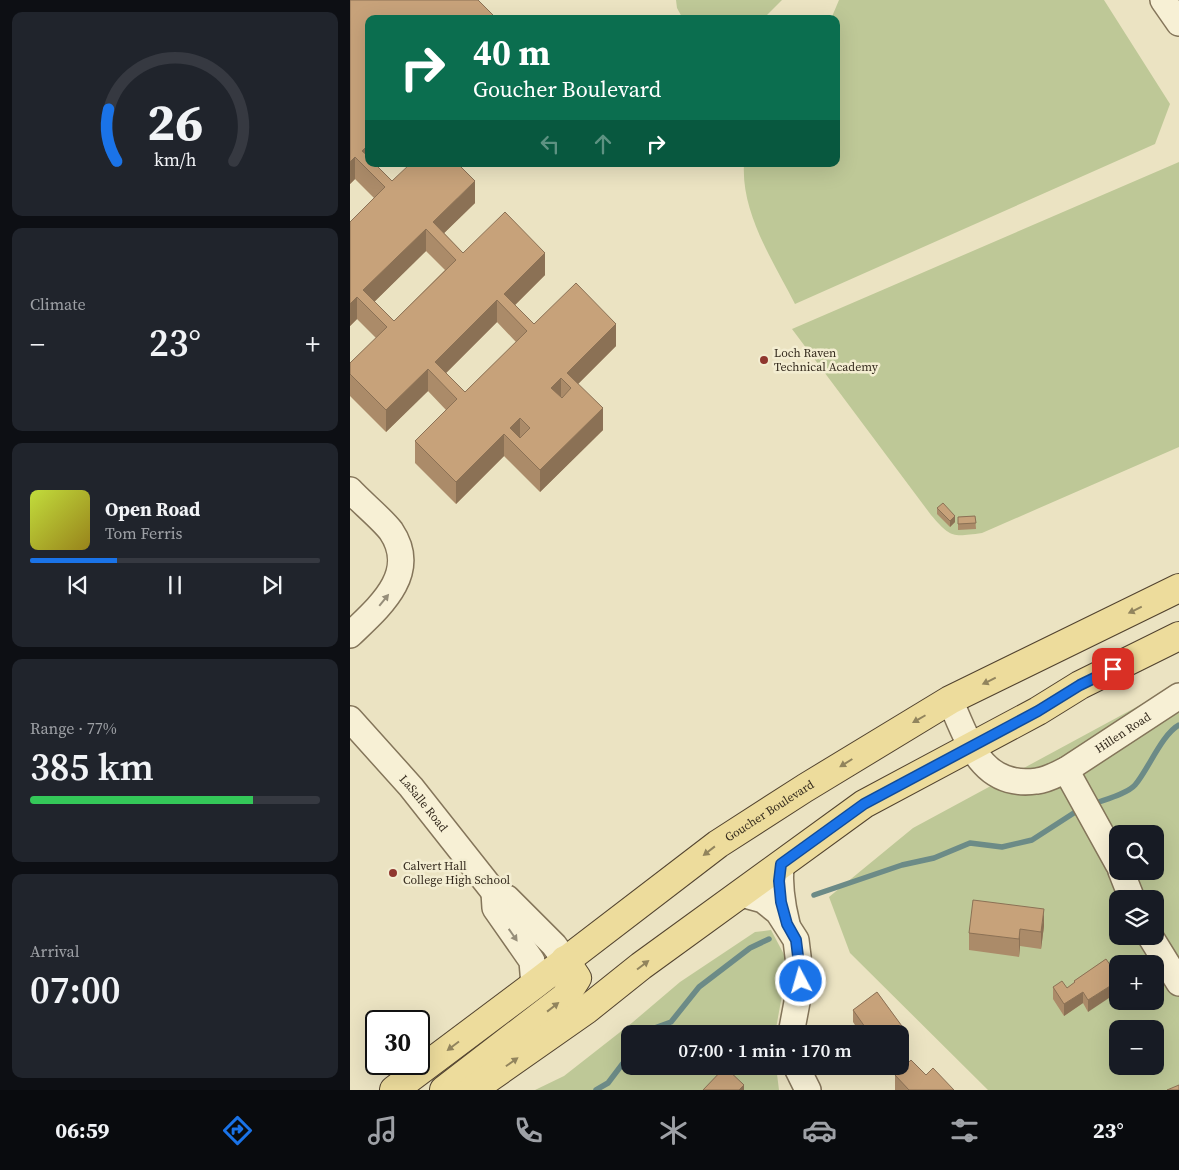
<!DOCTYPE html>
<html lang="en">
<head>
<meta charset="utf-8">
<style>
  :root { --surface:#171b24; --page:#20242c; --text:#f1f3f6; --muted:#9ea1a6; --line:#363941; --accent:#1a73e8 }
  body { margin:0; font-family:"Source Serif 4",serif; background:var(--page); color:var(--text); height:100vh; display:flex; flex-direction:column; font-size:19px; white-space:nowrap }
  * { box-sizing:border-box; margin:0 }
  p { font-size:16px; color:var(--muted) }
  .icon { flex:none; width:28px; height:28px; fill:none; stroke:currentColor; stroke-width:2; stroke-linecap:round; stroke-linejoin:round }
  .map { position:relative; flex:1; overflow:hidden }
  .details { display:flex; flex-direction:column; gap:12px; padding:12px; background:#0d0f14; width:350px }
  .details>* { flex:none }
  .guide { position:absolute; left:15px; top:15px; width:475px; height:152px; border-radius:10px; box-shadow:0 5px 20px #0002; background:#0b6e4f; color:#fff; overflow:hidden }
  .controls { position:absolute; left:759px; top:825px; display:grid; gap:10px }
  .controls a { display:grid; place-items:center; width:55px; height:55px; border-radius:10px; background:var(--surface); box-shadow:0 5px 20px #0002; font-size:25px }
  .speed { position:absolute; left:15px; top:1010px; display:flex; gap:10px; font-size:25px; font-weight:700; text-align:center }
  .speed>* { display:grid; place-content:center; width:65px; height:65px; border-radius:50%; background:var(--surface); box-shadow:0 5px 20px #0002; line-height:1 }
  .speed .limit { border:2px solid #111; border-radius:8px; background:#fff; color:#111 }
  .pin { position:absolute; display:grid; place-items:center; width:42px; height:42px; color:#fff; margin:-21px; border-radius:10px; box-shadow:0 2px 8px #0006 }
  .me { position:absolute; width:55px; margin:-28px; rotate:354deg; stroke-linejoin:round; filter:drop-shadow(0 0 4px #0008) }
  .turn { display:flex; align-items:center; gap:18px; height:105px; padding:0 25px; font-size:22px }
  .turn .icon { width:65px; height:65px; stroke-width:2.5 }
  .turn b { display:block; font-size:35px; line-height:42px }
  .lanes { display:flex; align-items:center; height:48px; padding:0 25px; background:#0003; justify-content:center; gap:25px; direction:ltr }
  .lanes .off { opacity:.35 }
  .big { font-size:38px; font-weight:600; line-height:1.1 }
  .details .card { flex:1; display:flex; flex-direction:column; justify-content:center; gap:8px; min-width:0; padding:0 18px; border-radius:10px; background:var(--page) }
  .details .dial { align-items:center; gap:0 }
  .dial svg { height:130px; overflow:visible; fill:none; stroke:var(--line); stroke-width:7; stroke-linecap:round; text-anchor:middle }
  .dial text { fill:var(--text); stroke:none }
  .song { display:flex; align-items:center; gap:15px }
  .cover { width:60px; height:60px; border-radius:8px; background:linear-gradient(135deg,hsl(70 70% 55%),hsl(50 70% 35%)) }
  .played { height:5px; border-radius:2px; background:linear-gradient(90deg,var(--accent) 30%,var(--line) 30%) }
  .keys { display:flex; justify-content:space-around; direction:ltr }
  .heat { display:flex; justify-content:space-between; align-items:center; font-size:28px; direction:ltr }
  .charge { height:8px; border-radius:4px; background:linear-gradient(90deg,#34c759 77%,var(--line) 0) }
  .trip { position:absolute; left:271px; top:1025px; width:288px; height:50px; border-radius:10px; background:var(--surface); box-shadow:0 5px 20px #0002; font-weight:600; line-height:50px; text-align:center }
  .tabs { display:flex; height:80px; justify-content:space-around; align-items:center; background:#090b0e; color:var(--muted) }
  .tabs .icon { width:35px; height:35px }
  .tabs .active { color:var(--accent) }
  .tabs b { font-size:22px; color:var(--text) }
  main { display:flex; flex:1; min-height:0 }
  .map>svg:first-child { display:block }
</style>
</head>
<body>
<main>
<section class="details">
<div class="card dial"><svg viewBox="0 0 100 80">
<path d="M14 69A42 42 0 1 1 86 69"/>
<path d="M14 69A42 42 0 0 1 9 37" stroke="#1a73e8"/>
<text x="50" y="56" font-size="32" font-weight="700">26</text>
<text x="50" y="72" font-size="11">km/h</text>
</svg></div>
<div class="card"><p>Climate</p>
<div class="heat"><a>−</a><b class="big">23°</b><a>+</a></div>
</div>
<div class="card">
<div class="song"><i class="cover"></i><div><b>Open Road</b><p>Tom Ferris</p></div></div>
<div class="played"></div>
<div class="keys"><svg class="icon" aria-label="previous" viewBox="0 0 24 24"><path d="M18 5L8 12l10 7zM5 5v14"/></svg><svg class="icon" aria-label="pause" viewBox="0 0 24 24"><path d="M8 5v14M16 5v14"/></svg><svg class="icon" aria-label="next" viewBox="0 0 24 24"><path d="M6 5l10 7-10 7zM19 5v14"/></svg></div>
</div>
<div class="card"><p>Range · 77%</p><b class="big">385 km</b><div class="charge"></div></div>
<div class="card"><p>Arrival</p><b class="big">07:00</b></div>
</section>
<div class="map">
<svg width="829" height="1090" viewBox="0 0 829 1090">
  <rect width="100%" height="100%" fill="#ebe3c2"/>
  <g fill="#bec897" fill-rule="evenodd">
    <polygon points="326,0 432,0 413,19 333,19 327,8"/>
    <path d="M489 0H754L820 104 805 144 445 304C423 261 391 213 394 164H486V19H481Z"/>
    <path d="M829 162V447L632 533C602 537 601 538 581 515L442 329Z"/>
    <path d="M829 684V1090H638L500 953 479 897 563 828ZM768 834H805V871H768ZM768 899H805V936H768ZM768 964H805V1001H768ZM768 1029H805V1066H768Z"/>
    <polygon points="421,930 438,962 425,1034 280,1034 280,1066 426,1066 429,1090 185,1090 214,1076 283,1022 330,982 405,932"/>
  </g>
  <g fill="none" stroke-linecap="round" stroke-linejoin="round">
    <g stroke="#6c8b87" stroke-width="5.5">
      <path d="M741 805C753 800 777 794 785 785 798 770 812 734 829 725"/>
      <polyline points="464,895 552,865 584,858 620,843 652,847 682,840 730,809"/>
      <polyline points="296,1034 299,1030 321,1022 349,987 400,948 419,939"/>
      <polyline points="246,1090 258,1083 280,1054"/>
    </g>
    <defs>
      <g id="minor">
        <polyline points="813,0 829,23"/>
        <path d="M0 490C11 502 32 519 41 531 70 574 28 608 0 635"/>
        <path d="M600 700C618 741 632 789 687 781 697 780 707 774 716 770L768 864"/>
        <path id="s1" d="M0 719 61 787 144 892 157 898 204 945 215 960"/>
        <path id="s2" d="M716 770 829 696"/>
        <path d="M431 864C429 886 432 904 437 924"/>
        <polyline points="771,871 782,899"/>
        <polyline points="144,892 145,908 182,961 184,985"/>
        <polyline points="391,894 413,900 428,912 446,940 451,981 441,1034"/>
        <polyline points="800,936 829,983"/>
        <polyline points="446,1066 458,1090"/>
      </g>
      <g id="major">
        <path id="s3" d="M44 1090 184 985 368 844 455 788 600 700 829 588"/>
        <polyline points="94,1090 215,997 227,978 215,960"/>
        <polyline points="122,1090 236,1010 291,966 514,804 688,711 730,685 829,636"/>
      </g>
    </defs>
    <use href="#minor" stroke="#84755a" stroke-width="28"/>
    <use href="#major" stroke="#52432f" stroke-width="30"/>
    <use href="#minor" stroke="#f7f0d5" stroke-width="25"/>
    <use href="#major" stroke="#eddc9c" stroke-width="28"/>
  </g>
  <g fill="#ab8b69" fill-rule="evenodd">
    <path d="M0 0 19 164 42 181 125 203 94 233 113 253 195 275 165 305 184 324 266 346 228 384 253 430 190 492 154 456 106 504 65 463V441L96 410 78 391 36 432 0 396V363L26 338 7 319 0 326V222L24 198 5 179 0 184ZM76 251 95 270 44 321 24 302ZM147 322 166 342 115 392 96 373Z"/>
    <polygon points="587,508 605,522 600,527 587,514"/>
    <polygon points="625,516 626,529 608,530 608,517"/>
    <polygon points="694,926 691,949 670,946 669,957 619,950 619,933"/>
    <polygon points="756,959 738,1012 733,1003 714,1016 703,999 703,987 717,988 724,983 724,981"/>
    <polygon points="527,992 557,1033 557,1044 550,1050 550,1034 511,1034 503,1022 503,1010"/>
    <polygon points="545,1075 576,1075 604,1090 545,1090"/>
  </g>
  <g fill="#8b7155">
    <polygon points="19,144 19,164 12,151"/>
    <polygon points="5,157 5,179 0,184 0,162"/>
    <polygon points="125,181 125,203 87,240 83,222"/>
    <polygon points="76,229 76,251 18,308 13,290"/>
    <polygon points="195,253 195,275 158,312 154,294"/>
    <polygon points="7,297 7,319 0,326 0,304"/>
    <polygon points="147,300 147,322 89,380 85,362"/>
    <polygon points="266,324 266,346 221,391 221,388 217,373"/>
    <polygon points="78,369 78,391 36,432 36,410"/>
    <polygon points="211,378 211,400 201,388"/>
    <polygon points="253,408 253,430 190,492 190,470"/>
    <polygon points="170,418 170,441 160,428"/>
    <polygon points="154,434 154,456 106,504 106,482"/>
    <polygon points="605,516 605,522 600,527 600,521"/>
    <polygon points="694,909 694,926 691,949 691,932"/>
    <polygon points="670,929 670,946 669,957 669,939"/>
    <polygon points="768,981 768,992 738,1012 738,1000"/>
    <polygon points="733,992 733,1003 714,1016 714,1004"/>
    <polygon points="557,1033 557,1044 550,1050 550,1038"/>
    <polygon points="394,1085 394,1090 389,1090"/>
  </g>
  <g fill="#c7a27a" stroke="#8b7155" fill-rule="evenodd">
    <path d="M0 0H128L147 19H19V144L12 151 19 157V164H25L42 181 60 164H108L125 181 83 222 113 253 155 212 195 253 154 294 184 324 226 283 266 324 217 373 253 408 190 470 154 434 106 482 65 441 107 399 78 369 36 410 0 374V363L37 327 7 297 0 304V222L35 187 5 157 0 162ZM76 229 106 260 44 321 13 290ZM147 300 177 331 115 392 85 362ZM211 378 221 388 212 398 201 388ZM170 418 180 428 170 438 160 428Z"/>
    <polygon points="593,503 605,516 600,521 587,508"/>
    <polygon points="625,516 626,523 608,524 608,517"/>
    <polygon points="623,900 694,909 691,932 670,929 669,939 619,933"/>
    <polygon points="756,959 768,976 768,981 738,1000 733,992 714,1004 703,987 712,981 717,988 725,982 724,981"/>
    <polygon points="527,992 557,1033 550,1038 550,1034 520,1034 503,1010"/>
    <polygon points="561,1060 576,1075 583,1068 604,1090 559,1090 545,1075"/>
    <polygon points="375,1067 394,1085 389,1090 353,1090"/>
    <polygon points="829,1085 829,1090 817,1090"/>
  </g>
  <defs><path id="oneway-solid" d="M-6-.8H1V-3.2L6.5 0L1 3.2V.8H-6Z" transform="scale(1.25)"/></defs>
  <g fill="#968e7a">
    <use href="#oneway-solid" transform="translate(34 600) rotate(-51)"/>
    <use href="#oneway-solid" transform="translate(163 935) rotate(55)"/>
  </g>
  <g fill="#91845d">
    <use href="#oneway-solid" transform="translate(785 610) rotate(154)"/>
    <use href="#oneway-solid" transform="translate(639 681) rotate(154)"/>
    <use href="#oneway-solid" transform="translate(569 719) rotate(150)"/>
    <use href="#oneway-solid" transform="translate(496 763) rotate(148)"/>
    <use href="#oneway-solid" transform="translate(359 851) rotate(142)"/>
    <use href="#oneway-solid" transform="translate(293 965) rotate(-37)"/>
    <use href="#oneway-solid" transform="translate(203 1007) rotate(-38)"/>
    <use href="#oneway-solid" transform="translate(103 1046) rotate(143)"/>
    <use href="#oneway-solid" transform="translate(162 1062) rotate(-35)"/>
  </g>
  <g fill="none" stroke-linecap="round" stroke-linejoin="round">
    <defs>
      <polyline id="route" points="451,981 446,940 437,924 431,902 429,881 431,864 514,804 688,711 730,685 763,669"/>
    </defs>
    <use href="#route" stroke="#114b97" stroke-width="12"/>
    <use href="#route" stroke="#1a73e8" stroke-width="9"/>
  </g>
  <g fill="#8f372e" stroke="#f3edd1" stroke-width="2">
    <circle cx="414" cy="360" r="5"/>
    <circle cx="43" cy="873" r="5"/>
  </g>
  <g text-anchor="middle" dominant-baseline="central" stroke-width="5" stroke-linejoin="round" paint-order="stroke">
    <g font-size="12" fill="#352b1e" stroke="#f3edd1" text-anchor="start">
      <text x="424" y="353">Loch Raven<tspan x="424" dy="14">Technical Academy</tspan></text>
      <text x="53" y="866">Calvert Hall<tspan x="53" dy="14">College High School</tspan></text>
    </g>
    <g font-size="12" fill="#352b1e" stroke="#f3edd1">
      <text stroke="none"><textPath href="#s2" startOffset="68">Hillen Road</textPath></text>
      <text stroke="none"><textPath href="#s1" startOffset="112">LaSalle Road</textPath></text>
      <text stroke="none"><textPath href="#s3" startOffset="468">Goucher Boulevard</textPath></text>
    </g>
  </g>
</svg>
<div class="controls">
<a><svg class="icon" aria-label="search" viewBox="0 0 24 24"><circle cx="10" cy="10" r="6"/><path d="M15 15l6 6"/></svg></a>
<a><svg class="icon" aria-label="layers" viewBox="0 0 24 24"><path d="M12 4l9 5-9 5-9-5zM3 14l9 5 9-5"/></svg></a>
<a>+</a>
<a>−</a>
</div>
<div class="speed"><div class="limit">30</div></div>
<div class="pin" style="left:763px;top:669px;background:#d93025"><svg class="icon" aria-label="arrive" viewBox="0 0 24 24"><path d="M6 21V4h12l-3 4 3 4H6"/></svg></div>
<svg class="me" style="left:451px;top:981px" viewBox="-20 -20 40 40"><circle r="17" fill="#1a73e8" stroke="#fff" stroke-width="3"/><path d="M0-11L8 9 0 5-8 9z" fill="#fff"/></svg>
<div class="trip">07:00 · 1 min · 170 m</div>
<div class="guide">
<div class="turn"><svg class="icon" aria-label="right" viewBox="0 0 24 24"><path d="M7 20v-9h11M14 6l5 5-5 5"/></svg><div><b>40 m</b>Goucher Boulevard</div></div>
<div class="lanes"><svg class="icon off" aria-label="left" viewBox="0 0 24 24"><path d="M17 20v-9H6M10 6l-5 5 5 5"/></svg><svg class="icon off" aria-label="ahead" viewBox="0 0 24 24"><path d="M12 20V5M6 11l6-6 6 6"/></svg><svg class="icon" aria-label="right" viewBox="0 0 24 24"><path d="M7 20v-9h11M14 6l5 5-5 5"/></svg></div>
</div>
</div>
</main>
<nav class="tabs">
<b>06:59</b>
<svg class="icon active" aria-label="directions" viewBox="0 0 24 24"><path d="M12 3l9 9-9 9-9-9zM9 14v-3h6M13 9l2 2-2 2"/></svg>
<svg class="icon" aria-label="music" viewBox="0 0 24 24"><path d="M9 18V5l10-2v13"/><circle cx="6" cy="18" r="3"/><circle cx="16" cy="16" r="3"/></svg>
<svg class="icon" aria-label="phone" viewBox="0 0 24 24"><path d="M5 4h4l2 5-3 2q2 4 5 5l2-3 5 2v4C11 20 4 13 5 4z"/></svg>
<svg class="icon" aria-label="climate" viewBox="0 0 24 24"><path d="M12 3v18M4 7l16 10M4 17L20 7"/></svg>
<svg class="icon" aria-label="car" viewBox="0 0 24 24"><path d="M5 17H2v-5l4-1 3-4h7l3 4 3 1v5h-3M9 17h6M6 11h13"/><circle cx="7" cy="17" r="2"/><circle cx="17" cy="17" r="2"/></svg>
<svg class="icon" aria-label="filters" viewBox="0 0 24 24"><path d="M4 7h16M4 17h16"/><circle cx="9" cy="7" r="2"/><circle cx="15" cy="17" r="2"/></svg>
<b>23°</b>
</nav>
</body>
</html>
